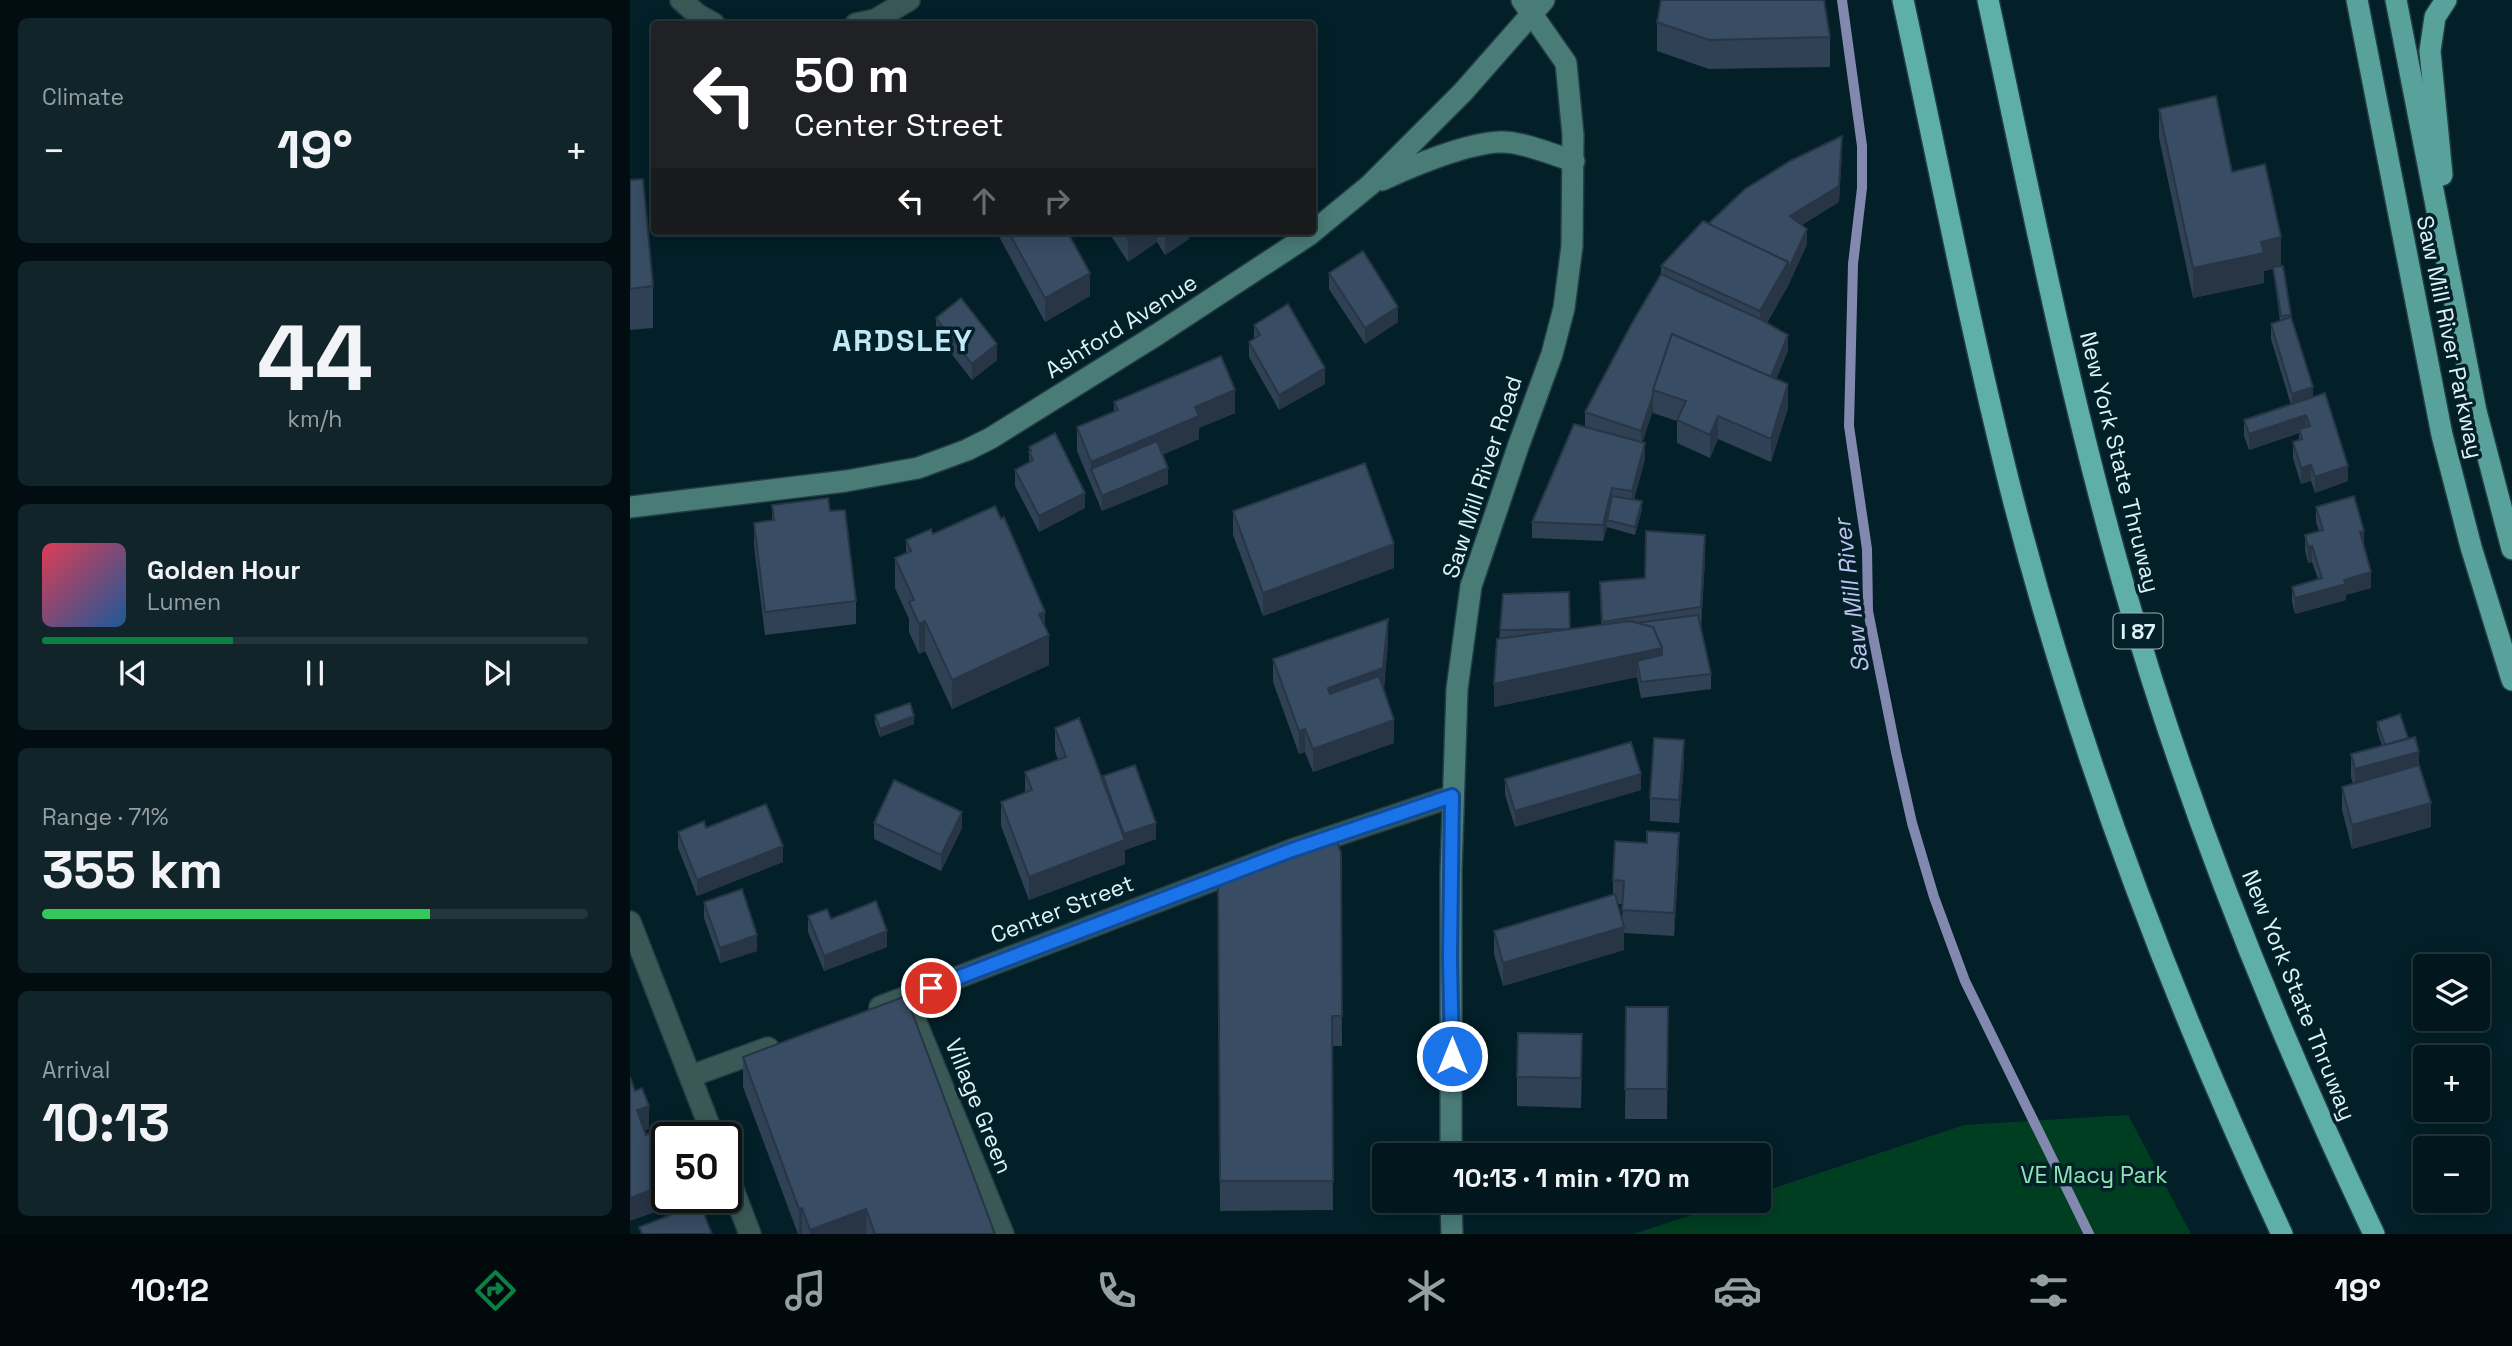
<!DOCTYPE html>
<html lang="en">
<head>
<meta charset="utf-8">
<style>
  :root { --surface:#02171d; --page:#10242a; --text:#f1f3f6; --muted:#969fa4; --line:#23363b; --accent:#0b8043 }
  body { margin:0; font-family:"Space Grotesk",sans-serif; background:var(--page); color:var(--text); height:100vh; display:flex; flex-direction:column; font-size:26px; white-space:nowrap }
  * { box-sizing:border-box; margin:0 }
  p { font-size:23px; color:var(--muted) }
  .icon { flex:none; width:38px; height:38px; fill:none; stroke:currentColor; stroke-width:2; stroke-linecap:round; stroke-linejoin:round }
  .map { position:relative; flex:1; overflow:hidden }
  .sheet { display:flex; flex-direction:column; gap:18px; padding:18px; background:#010d10; width:630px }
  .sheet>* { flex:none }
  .hud { position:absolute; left:21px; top:21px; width:665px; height:214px; border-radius:7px; box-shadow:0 4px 18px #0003,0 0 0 2px var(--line); background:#202124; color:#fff; overflow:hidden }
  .fabs { position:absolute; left:1783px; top:954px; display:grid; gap:14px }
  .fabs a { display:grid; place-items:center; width:77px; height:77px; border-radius:7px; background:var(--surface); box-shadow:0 4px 18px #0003,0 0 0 2px var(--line); font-size:35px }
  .speed { position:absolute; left:21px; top:1122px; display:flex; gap:14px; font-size:35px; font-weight:700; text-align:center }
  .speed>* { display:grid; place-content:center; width:91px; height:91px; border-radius:50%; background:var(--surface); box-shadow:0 4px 18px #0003,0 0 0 2px var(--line); line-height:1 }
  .speed .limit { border:4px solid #111; border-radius:10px; background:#fff; color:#111 }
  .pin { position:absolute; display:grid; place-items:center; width:60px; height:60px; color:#fff; margin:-30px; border:4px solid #fff; border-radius:50%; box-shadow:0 2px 7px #0007 }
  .me { position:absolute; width:77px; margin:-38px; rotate:0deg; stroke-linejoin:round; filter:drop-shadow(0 0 5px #0008) }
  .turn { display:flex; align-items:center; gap:24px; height:147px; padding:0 28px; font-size:32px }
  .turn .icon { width:91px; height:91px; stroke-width:2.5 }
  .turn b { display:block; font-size:49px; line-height:60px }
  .lanes { display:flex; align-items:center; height:66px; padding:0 28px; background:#0003; justify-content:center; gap:35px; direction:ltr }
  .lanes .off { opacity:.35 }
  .big { font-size:52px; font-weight:800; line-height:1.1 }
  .sheet .widget { flex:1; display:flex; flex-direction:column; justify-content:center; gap:10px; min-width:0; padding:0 24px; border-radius:10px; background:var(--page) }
  .sheet .dial { align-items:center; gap:0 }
  .dial b { font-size:91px; line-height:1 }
  .song { display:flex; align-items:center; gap:21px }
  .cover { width:84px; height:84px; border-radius:10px; background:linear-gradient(135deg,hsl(350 70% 55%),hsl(210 70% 35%)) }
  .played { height:7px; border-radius:4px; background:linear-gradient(90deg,var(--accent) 35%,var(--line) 35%) }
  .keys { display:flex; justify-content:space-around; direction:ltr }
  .heat { display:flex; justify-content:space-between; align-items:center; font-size:38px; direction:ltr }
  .charge { height:10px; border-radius:5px; background:linear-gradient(90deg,#34c759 71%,var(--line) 0) }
  .trip { position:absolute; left:742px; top:1143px; width:399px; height:70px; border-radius:7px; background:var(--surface); box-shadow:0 4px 18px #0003,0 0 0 2px var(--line); font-weight:800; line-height:70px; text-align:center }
  .dock { display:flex; height:112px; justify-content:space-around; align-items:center; background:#01090c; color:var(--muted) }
  .dock .icon { width:49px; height:49px }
  .dock .selected { color:var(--accent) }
  .dock b { font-size:32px; color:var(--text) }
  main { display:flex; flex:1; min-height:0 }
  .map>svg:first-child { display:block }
</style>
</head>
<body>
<main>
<section class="sheet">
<div class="widget"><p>Climate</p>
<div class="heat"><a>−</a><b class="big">19°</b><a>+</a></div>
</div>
<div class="widget dial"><b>44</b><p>km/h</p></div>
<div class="widget">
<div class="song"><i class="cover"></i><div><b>Golden Hour</b><p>Lumen</p></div></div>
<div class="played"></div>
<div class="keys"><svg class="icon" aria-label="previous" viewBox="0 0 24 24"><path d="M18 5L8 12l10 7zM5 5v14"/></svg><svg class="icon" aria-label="pause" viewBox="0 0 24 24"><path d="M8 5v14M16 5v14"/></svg><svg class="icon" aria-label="next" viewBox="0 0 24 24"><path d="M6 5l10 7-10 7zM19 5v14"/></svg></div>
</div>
<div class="widget"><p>Range · 71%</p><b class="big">355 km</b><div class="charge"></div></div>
<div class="widget"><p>Arrival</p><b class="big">10:13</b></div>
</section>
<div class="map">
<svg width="1882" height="1234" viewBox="0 0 1882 1234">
  <rect width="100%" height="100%" fill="#031f27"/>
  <polygon fill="#003e22" points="1498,1115 1561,1234 1003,1234 1105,1201 1129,1200 1129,1193 1334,1125"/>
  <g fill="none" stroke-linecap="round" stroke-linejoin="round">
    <polyline stroke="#8288ae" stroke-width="10" points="1212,0 1232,146 1232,188 1223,264 1219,426 1237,549 1238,611 1266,752 1282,823 1304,897 1335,981 1459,1234"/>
    <defs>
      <g id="minor">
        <polyline points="51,0 68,15 84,24"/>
        <polyline points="226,24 245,20 279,0"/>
        <polyline points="0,922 84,1138"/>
        <polyline points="276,998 373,1234"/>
        <polyline points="250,1007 662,850 823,796"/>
        <polyline points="61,1076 138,1048"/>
        <polyline points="96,1171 120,1234"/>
      </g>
      <g id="secondary">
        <path d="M752 180C782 166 837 143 870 142 891 141 923 155 944 161"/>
        <polyline points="0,507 216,481 288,468 337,450 361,438 528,334 679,235 740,185 833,92 914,0"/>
        <polyline points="821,1155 821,872 827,689 841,586 889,444 922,354 934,308 942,246 943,135 936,63 892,0"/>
        <polyline points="821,1200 822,1234"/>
      </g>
      <g id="trunk">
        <polyline points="1727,0 1812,435 1841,547 1882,680"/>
        <polyline points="1766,0 1846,411 1882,549"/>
        <polyline points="1812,175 1800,51 1805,17 1816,0"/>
      </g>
      <g id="motorway">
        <path d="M1273 0C1308 161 1339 323 1379 483 1444 741 1539 993 1652 1234"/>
        <path d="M1358 0C1401 200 1440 400 1497 597 1560 816 1646 1028 1744 1234"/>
      </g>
    </defs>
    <use href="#minor" stroke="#223d44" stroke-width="24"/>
    <use href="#secondary" stroke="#223d44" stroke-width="24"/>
    <use href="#trunk" stroke="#223d44" stroke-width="24"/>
    <use href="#motorway" stroke="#223d44" stroke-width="24"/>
    <use href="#minor" stroke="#3a5956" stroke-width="21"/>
    <use href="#secondary" stroke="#497b77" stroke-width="21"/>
    <use href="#trunk" stroke="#59a29c" stroke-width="21"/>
    <use href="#motorway" stroke="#5eafa8" stroke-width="21"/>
  </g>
  <g fill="#304155" fill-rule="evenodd">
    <polygon points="1027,22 1200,37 1200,67 1079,69 1027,51"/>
    <polygon points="1529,109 1602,172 1651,266 1661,317 1683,397 1718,481 1685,493 1681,481 1671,484 1663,458 1663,442 1669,440 1669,433 1619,450 1614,436 1614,420 1661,405 1641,339 1641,324 1650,321 1643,269 1634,271 1634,283 1563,298 1529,138"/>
    <polygon points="1212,152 1209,202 1172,225 1177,244 1158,286 1137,323 1158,351 1146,379 1158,408 1141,462 1088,439 1080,458 1047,443 1047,421 1023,413 1023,410 1012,443 1015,459 1004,500 1012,509 1005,535 977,527 973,541 902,538 902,522 955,427 955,412 1031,274 1031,266 1078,224"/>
    <polygon points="0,180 23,286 23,328 0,330"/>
    <polygon points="366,231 437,231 460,296 415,322"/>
    <polygon points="478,231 559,231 559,239 535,255 527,242 498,262"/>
    <polygon points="699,273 768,322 735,344 699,289"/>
    <polygon points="306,318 367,360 342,380 306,334"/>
    <polygon points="624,325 695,384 649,410 619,357 619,342 624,339"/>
    <polygon points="484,402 605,413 569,428 569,439 532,455 538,484 472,511 447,451 447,427 484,412"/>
    <polygon points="399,447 455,508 409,532 385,486 385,470 399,463"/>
    <polygon points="142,505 200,511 226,601 226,624 135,635 124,546 124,523 142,521"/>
    <polygon points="1686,507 1734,547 1741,588 1716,595 1716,600 1665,614 1662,602 1662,587 1688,579 1682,562 1678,563 1675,551 1675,535 1689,531 1686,522"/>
    <polygon points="603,511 764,568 633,616 603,535"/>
    <polygon points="303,534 415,627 419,665 322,709 295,651 289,654 279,632 279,619 265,588 265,558 276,553 276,540"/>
    <polygon points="1075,558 1071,628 1081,674 1081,689 1011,698 1007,677 864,707 870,630 940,629 971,625 970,582 1015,578"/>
    <polygon points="758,642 754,689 764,743 683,772 675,752 669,754 643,682 643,659"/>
    <polygon points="245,715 284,724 250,737 245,723"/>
    <polygon points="1747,722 1778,738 1789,765 1801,827 1722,849 1712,810 1712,787 1723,784 1721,777 1721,754 1752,746 1747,730"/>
    <polygon points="425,728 473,783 473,776 526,839 495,850 495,864 399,900 371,826 371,802 395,793 395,772 428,760 425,751"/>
    <polygon points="1054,763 1049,823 1020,821 1020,798"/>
    <polygon points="875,779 1011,790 885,827 875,795"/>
    <polygon points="244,823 332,828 311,871 244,839"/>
    <polygon points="76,828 153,862 67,896 48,848 48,832"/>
    <polygon points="678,840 711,853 712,1046 702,1046 703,1210 590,1211 588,879 678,846"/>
    <path d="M1017 843 1049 856 1044 936 994 933V950L873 986 864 954V931L983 895V880ZM988 904H993L992 920Z"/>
    <polygon points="74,902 127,951 90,963 74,918"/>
    <polygon points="178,916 201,919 257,947 194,971 178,932"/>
    <polygon points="996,1007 1038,1007 1037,1119 995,1119"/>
    <polygon points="113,1057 365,1234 168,1234 113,1087"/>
    <polygon points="952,1064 951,1108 887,1106 887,1077"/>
  </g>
  <g fill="#273545">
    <polygon points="1212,136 1209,202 1160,232 1160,216"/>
    <polygon points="1177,229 1177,244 1158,286 1130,334 1130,311"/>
    <polygon points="509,231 527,231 527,242 498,262 498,239"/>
    <polygon points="536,231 559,231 559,239 535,255 535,232"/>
    <polygon points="1651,237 1651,267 1634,271 1634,283 1563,298 1563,268 1631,242"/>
    <polygon points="460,273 460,296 415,322 415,298"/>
    <polygon points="768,307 768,322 735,344 735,328"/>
    <polygon points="1158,335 1158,351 1138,400 1138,384"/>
    <polygon points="367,344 367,360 342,380 342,364"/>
    <polygon points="695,368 695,384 649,410 649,395"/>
    <polygon points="1158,384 1158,408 1141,462 1141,439"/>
    <polygon points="1683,387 1683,403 1662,410 1662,394"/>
    <polygon points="605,390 605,413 569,428 569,439 467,483 461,469 461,462 565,407"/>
    <polygon points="1023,395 1023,410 1011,447 1011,431"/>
    <polygon points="1676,415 1676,431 1669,429 1669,433 1619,450 1619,434"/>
    <polygon points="1088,416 1088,439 1080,458 1080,435"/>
    <polygon points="1015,443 1015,459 1002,507 1002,491"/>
    <polygon points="1681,465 1681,481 1671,484 1671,468"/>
    <polygon points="1718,466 1718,481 1685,493 1685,477"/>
    <polygon points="538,468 538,484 472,511 472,496"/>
    <polygon points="982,488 982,504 977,520 977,527 973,541 973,525"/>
    <polygon points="455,493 455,508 409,532 409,516"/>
    <polygon points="1012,501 1012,509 1005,535 1005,527"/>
    <polygon points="1734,531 1734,547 1730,532"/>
    <polygon points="1075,535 1075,558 1071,630 1071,607"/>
    <polygon points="764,544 764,568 633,616 633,593"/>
    <polygon points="1682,546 1682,562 1678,563 1678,547"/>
    <polygon points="1741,572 1741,588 1716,595 1716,600 1665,614 1665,598 1714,580"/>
    <polygon points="415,612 415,637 419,635 419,665 322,709 322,680 409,614"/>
    <polygon points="758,619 758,642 753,691 698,711 698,688"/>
    <polygon points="295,621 295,651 289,654 289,624"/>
    <polygon points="1032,648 1032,671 1007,661 1007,677 864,707 864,684"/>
    <polygon points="284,716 284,724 250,737 250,729"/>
    <polygon points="764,720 764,743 683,772 683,749"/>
    <polygon points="675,729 675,752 669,754 669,731"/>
    <polygon points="1054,740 1054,763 1049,823 1049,800"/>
    <polygon points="1789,752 1789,775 1725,793 1725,769"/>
    <polygon points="1011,774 1011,790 885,827 885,811"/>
    <polygon points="1801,803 1801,827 1722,849 1722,825"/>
    <polygon points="332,812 332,828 311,871 311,855"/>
    <polygon points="526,823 526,839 495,850 495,864 399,900 399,877 494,841 494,834"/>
    <polygon points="1049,833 1049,856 1044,936 1044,913"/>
    <polygon points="153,846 153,862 67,896 67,880"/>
    <polygon points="994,927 994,950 873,986 873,963"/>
    <polygon points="257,931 257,947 194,971 194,956"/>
    <polygon points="127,935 127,951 90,963 90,948"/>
    <polygon points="19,1106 19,1129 7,1133 7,1110"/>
    <polygon points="37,1184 37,1197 42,1197 42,1206 0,1221 0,1198"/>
    <polygon points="172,1208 172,1234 169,1234 169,1209"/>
    <polygon points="236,1209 236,1234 180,1234 180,1230"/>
  </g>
  <g fill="#384c63" stroke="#273545" stroke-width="2">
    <polygon points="1031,0 1194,0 1200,37 1079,40 1027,22"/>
    <polygon points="1586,96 1602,172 1635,164 1651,237 1631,242 1634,253 1563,268 1529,109"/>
    <polygon points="1212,136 1209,186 1160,216 1177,229 1158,270 1158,262 1078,224 1115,189 1160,161"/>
    <polygon points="13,179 23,286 0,289 0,180"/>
    <polygon points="1073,221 1158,262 1130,311 1031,266"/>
    <polygon points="378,231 437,231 460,273 415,298"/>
    <polygon points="493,231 509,231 498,239"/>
    <polygon points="733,251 768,307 735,328 699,273"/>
    <polygon points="1653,266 1661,315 1651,316 1643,267"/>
    <polygon points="1031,274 1130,319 1158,335 1141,377 1042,334 1023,390 1023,395 1011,431 955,412 1002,323"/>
    <polygon points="331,298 367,344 342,364 306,318"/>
    <polygon points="658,304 695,368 649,395 619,342 630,335 624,325"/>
    <polygon points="1661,317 1683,387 1662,394 1641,324"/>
    <polygon points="1042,334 1158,384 1141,439 1088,416 1080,435 1047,420 1056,401 1023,390"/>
    <polygon points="591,356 605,390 565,407 569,416 461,462 447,427 488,410 484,402"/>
    <polygon points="1695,393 1718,466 1685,477 1681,465 1671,468 1663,442 1672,439 1669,429 1680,426 1676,415 1619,434 1614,420"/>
    <polygon points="944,424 1015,443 1002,491 982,488 973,525 902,522"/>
    <polygon points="425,433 455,493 409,516 385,470 403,460 399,452 401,451 399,447"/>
    <polygon points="527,441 538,468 472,496 461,469"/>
    <polygon points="735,463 764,544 633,593 603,511"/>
    <polygon points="982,496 1012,501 1005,527 977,520"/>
    <polygon points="1724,496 1734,531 1730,532 1741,572 1714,580 1716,584 1665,598 1662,587 1692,578 1682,546 1678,547 1675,535 1693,530 1686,507"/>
    <polygon points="198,498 200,511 215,510 226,601 135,612 124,523 144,520 142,505"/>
    <polygon points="365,506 371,519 374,517 415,612 409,614 419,635 322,680 295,621 289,624 279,602 284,600 265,558 281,551 276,540 301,529 303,534"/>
    <polygon points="1016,531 1075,535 1071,607 972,622 970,582 1015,578"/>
    <polygon points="939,592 940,629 870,630 873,594"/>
    <polygon points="1068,615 1081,674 1011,682 1007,661 1032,655 1032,648 1023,627 1006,623"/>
    <polygon points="758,619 753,668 698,688 700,694 749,676 764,720 683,749 675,729 669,731 643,659"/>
    <polygon points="1000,621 1023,627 1032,648 864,684 867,639"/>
    <polygon points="280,703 284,716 250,729 245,715"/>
    <polygon points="1770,714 1778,738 1755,745 1747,722"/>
    <polygon points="449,718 495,840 399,877 371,802 402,790 395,772 436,757 425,728"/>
    <polygon points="1785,737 1789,752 1725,769 1721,754"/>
    <polygon points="1024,738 1054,740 1049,800 1020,798"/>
    <polygon points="1001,742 1011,774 885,811 875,779"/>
    <polygon points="505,765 526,823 494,834 473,776"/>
    <polygon points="1789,765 1801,803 1722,825 1712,787"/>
    <polygon points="264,780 332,812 311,855 244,823"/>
    <polygon points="136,804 153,846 67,880 48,832 74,821 76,828"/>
    <polygon points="703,831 711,853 712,1016 702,1016 703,1181 590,1181 588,879 680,845 678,840"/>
    <polygon points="1017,831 1049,833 1044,913 992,910 994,881 983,880 985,841 1017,843"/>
    <polygon points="112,889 127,935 90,948 74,902"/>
    <polygon points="985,894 994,927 873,963 864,931"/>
    <polygon points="246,901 257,931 194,956 178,916 197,909 201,919"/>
    <polygon points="276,996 365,1234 245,1234 236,1209 180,1230 172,1208 169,1209 113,1057"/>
    <polygon points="996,1007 1038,1007 1037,1089 995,1089"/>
    <polygon points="888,1033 952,1034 951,1078 887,1077"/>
    <polygon points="0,1077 5,1091 12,1088 19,1106 7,1110 16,1135 22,1132 37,1170 37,1184 0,1198"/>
    <polygon points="70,1204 82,1234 12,1234 9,1227"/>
  </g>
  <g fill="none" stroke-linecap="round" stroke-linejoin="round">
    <defs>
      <polyline id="route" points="301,988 662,850 822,796 820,958 822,1056"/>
    </defs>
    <use href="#route" stroke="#114b97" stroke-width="18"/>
    <use href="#route" stroke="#1a73e8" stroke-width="12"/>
  </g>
  <g text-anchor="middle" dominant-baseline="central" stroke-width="7" stroke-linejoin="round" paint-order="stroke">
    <rect fill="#031f27" stroke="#9cb3ba" stroke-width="2" x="1483.5" y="613.5" width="49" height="35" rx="5"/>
    <g font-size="21" font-weight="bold" fill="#def2f9">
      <text x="1508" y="631">I 87</text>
    </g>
    <g font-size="23" fill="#def2f9" stroke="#031f27">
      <text transform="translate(491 326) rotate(-32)">Ashford Avenue</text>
      <text transform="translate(1820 337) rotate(78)">Saw Mill River Parkway</text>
      <text transform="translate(1490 462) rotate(76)">New York State Thruway</text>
      <text transform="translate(852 477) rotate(-72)">Saw Mill River Road</text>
      <text transform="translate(432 909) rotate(-21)">Center Street</text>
      <text transform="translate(1669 995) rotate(68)">New York State Thruway</text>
      <text transform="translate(349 1106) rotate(68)">Village Green</text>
    </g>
    <g font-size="23" fill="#90e6b3" stroke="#031f27">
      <text x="1464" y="1175">VE Macy Park</text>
    </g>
    <g font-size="24" font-style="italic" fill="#c1c3f2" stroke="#031f27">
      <text transform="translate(1221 596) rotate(-97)">Saw Mill River</text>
    </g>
    <g font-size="30" font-weight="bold" letter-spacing="2" fill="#c0e8f6" stroke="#031f27">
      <text x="273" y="340">ARDSLEY</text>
    </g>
  </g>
</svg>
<div class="fabs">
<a><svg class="icon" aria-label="layers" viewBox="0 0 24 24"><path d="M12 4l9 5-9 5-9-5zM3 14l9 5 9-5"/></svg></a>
<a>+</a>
<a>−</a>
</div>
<div class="speed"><div class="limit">50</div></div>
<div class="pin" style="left:301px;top:988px;background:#d93025"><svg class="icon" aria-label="arrive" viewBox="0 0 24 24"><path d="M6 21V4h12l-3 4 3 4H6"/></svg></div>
<svg class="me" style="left:822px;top:1056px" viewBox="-20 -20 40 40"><circle r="17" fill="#1a73e8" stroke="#fff" stroke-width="3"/><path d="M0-11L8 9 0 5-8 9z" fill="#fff"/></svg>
<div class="trip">10:13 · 1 min · 170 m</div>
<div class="hud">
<div class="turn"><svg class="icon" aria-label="left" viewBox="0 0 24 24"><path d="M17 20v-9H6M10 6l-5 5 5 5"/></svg><div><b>50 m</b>Center Street</div></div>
<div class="lanes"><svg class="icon" aria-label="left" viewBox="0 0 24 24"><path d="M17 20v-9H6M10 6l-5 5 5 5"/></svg><svg class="icon off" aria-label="ahead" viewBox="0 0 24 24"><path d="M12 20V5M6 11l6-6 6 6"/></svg><svg class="icon off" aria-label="right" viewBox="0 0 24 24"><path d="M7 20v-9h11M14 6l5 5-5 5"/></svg></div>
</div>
</div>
</main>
<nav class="dock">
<b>10:12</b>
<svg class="icon selected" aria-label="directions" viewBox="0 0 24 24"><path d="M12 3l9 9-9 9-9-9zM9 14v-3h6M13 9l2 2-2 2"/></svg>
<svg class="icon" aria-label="music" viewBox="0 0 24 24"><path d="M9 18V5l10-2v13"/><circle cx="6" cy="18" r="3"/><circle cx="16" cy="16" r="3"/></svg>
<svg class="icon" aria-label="phone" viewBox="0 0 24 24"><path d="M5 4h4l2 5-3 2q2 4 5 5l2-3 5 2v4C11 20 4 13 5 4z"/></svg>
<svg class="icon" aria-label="climate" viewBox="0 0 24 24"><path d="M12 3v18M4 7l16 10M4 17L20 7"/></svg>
<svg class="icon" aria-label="car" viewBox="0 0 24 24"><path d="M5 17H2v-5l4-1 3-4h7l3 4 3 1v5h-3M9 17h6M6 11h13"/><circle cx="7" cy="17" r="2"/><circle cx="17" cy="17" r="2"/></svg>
<svg class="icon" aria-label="filters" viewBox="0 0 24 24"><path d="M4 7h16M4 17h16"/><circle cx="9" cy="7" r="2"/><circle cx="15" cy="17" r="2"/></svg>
<b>19°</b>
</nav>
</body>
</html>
